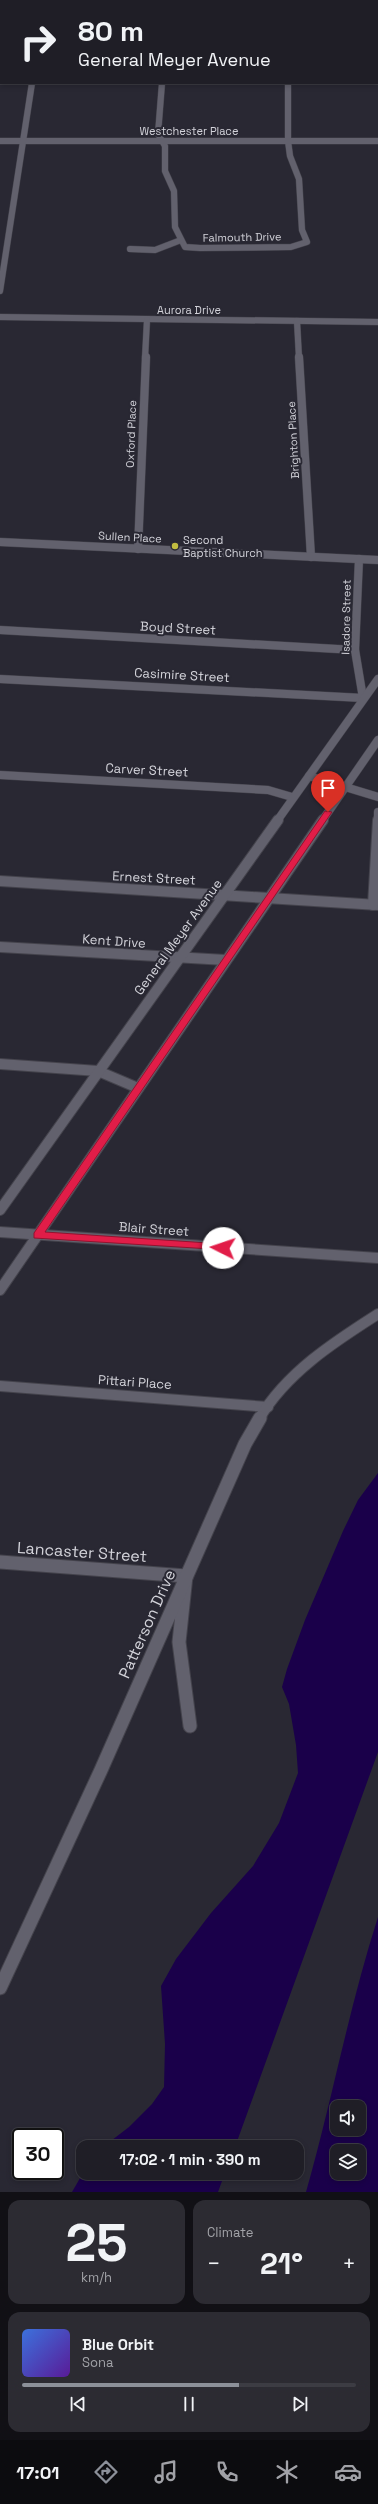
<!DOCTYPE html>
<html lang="en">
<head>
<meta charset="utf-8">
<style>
  :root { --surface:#1f1e26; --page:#2c2b32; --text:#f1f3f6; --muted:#a1a2a7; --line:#3c3c43; --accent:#8c9099 }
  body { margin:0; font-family:"Space Grotesk",sans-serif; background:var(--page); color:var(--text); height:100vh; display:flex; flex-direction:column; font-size:15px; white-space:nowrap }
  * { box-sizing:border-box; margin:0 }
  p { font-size:13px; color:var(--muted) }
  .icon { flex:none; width:22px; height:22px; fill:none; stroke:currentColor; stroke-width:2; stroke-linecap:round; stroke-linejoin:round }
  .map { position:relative; height:2192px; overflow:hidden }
  .panel { display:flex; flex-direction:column; gap:8px; padding:8px; background:#111015; flex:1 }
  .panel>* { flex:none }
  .banner { position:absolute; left:0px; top:0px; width:378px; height:84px; box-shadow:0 2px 6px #0003,0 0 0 1px var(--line); background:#1f1e26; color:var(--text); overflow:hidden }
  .fabs { position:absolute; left:330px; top:2100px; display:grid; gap:8px }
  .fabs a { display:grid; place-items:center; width:36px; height:36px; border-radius:8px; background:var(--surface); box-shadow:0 2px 6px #0003,0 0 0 1px var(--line); font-size:20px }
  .speed { position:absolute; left:12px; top:2128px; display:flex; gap:8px; font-size:20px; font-weight:700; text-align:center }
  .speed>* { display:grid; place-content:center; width:52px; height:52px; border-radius:50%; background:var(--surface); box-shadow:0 2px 6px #0003,0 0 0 1px var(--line); line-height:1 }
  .speed .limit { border:2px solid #111; border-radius:6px; background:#fff; color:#111 }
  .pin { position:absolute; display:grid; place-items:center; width:34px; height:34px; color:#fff; margin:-41px -17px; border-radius:50% 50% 50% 0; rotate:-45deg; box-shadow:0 0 4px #0007 }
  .pin .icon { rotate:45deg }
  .me { position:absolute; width:44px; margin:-22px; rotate:274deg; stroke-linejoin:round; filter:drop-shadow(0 0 3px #0008) }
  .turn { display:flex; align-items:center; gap:14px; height:84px; padding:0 12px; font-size:18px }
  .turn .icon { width:52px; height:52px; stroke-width:2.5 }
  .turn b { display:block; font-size:28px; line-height:34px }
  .big { font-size:30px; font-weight:600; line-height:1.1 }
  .panel .tile { flex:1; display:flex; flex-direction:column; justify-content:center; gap:6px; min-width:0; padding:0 14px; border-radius:12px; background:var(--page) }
  .panel .dial { align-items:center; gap:0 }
  .dial b { font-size:52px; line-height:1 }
  .song { display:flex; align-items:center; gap:12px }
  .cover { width:48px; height:48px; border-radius:6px; background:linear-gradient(135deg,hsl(220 70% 55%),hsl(270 70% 35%)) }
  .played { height:4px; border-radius:2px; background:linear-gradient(90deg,var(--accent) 65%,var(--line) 65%) }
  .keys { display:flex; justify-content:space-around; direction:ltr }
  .heat { display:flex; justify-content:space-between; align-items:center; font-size:22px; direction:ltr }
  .panel .tiles { flex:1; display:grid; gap:8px; grid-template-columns:1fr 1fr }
  .tile:last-child { grid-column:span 2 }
  .trip { position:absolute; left:76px; top:2140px; width:228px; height:40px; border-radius:12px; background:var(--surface); box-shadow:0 2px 6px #0003,0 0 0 1px var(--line); font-weight:600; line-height:40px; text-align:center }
  .menu { display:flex; height:64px; justify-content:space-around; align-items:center; background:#0c0c0f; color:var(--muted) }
  .menu .icon { width:28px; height:28px }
  .menu .on { color:var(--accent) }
  .menu b { font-size:18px; color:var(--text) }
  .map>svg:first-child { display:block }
</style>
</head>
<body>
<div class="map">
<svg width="378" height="2192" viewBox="0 0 378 2192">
  <rect width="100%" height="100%" fill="#292833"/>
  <g fill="#1a004a" fill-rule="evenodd">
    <polygon points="378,1473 378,1752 235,2147 103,2147 129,2127 152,2104 164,2087 165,2044 161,1986 176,1959 211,1913 253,1866 279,1823 298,1773 296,1745 289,1704 282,1687 287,1669 305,1620 343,1531 358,1500"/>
    <path d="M378 1917V2192H306C332 2101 349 2007 378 1917ZM337 2107H359V2129H337ZM337 2151H359V2173H337Z"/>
    <polygon points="83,2173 225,2173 218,2192 72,2192"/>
  </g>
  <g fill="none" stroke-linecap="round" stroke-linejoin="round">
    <defs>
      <g id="minor-far3">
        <polyline points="63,1 65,0"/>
        <polyline points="162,83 158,134 165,146 165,171 174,191 175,227 185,247 200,248 291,247 307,242 302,230 299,179 290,156 288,141 288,83"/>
        <polyline points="0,141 378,141"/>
        <polyline points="130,249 155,250 181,240"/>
        <polyline points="0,291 32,83"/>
        <polyline points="0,317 378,322"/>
        <polyline points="297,321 299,358"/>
        <polyline points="145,358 147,320"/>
      </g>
      <g id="minor-far2">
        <polyline points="299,357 311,557"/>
        <polyline points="138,549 146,357"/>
        <polyline points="0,630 355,650"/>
        <polyline points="0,679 363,698 355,650 359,559"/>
        <polyline points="0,775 268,790 292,797"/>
        <polyline points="309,776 378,797"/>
        <polyline points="378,821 378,812"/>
      </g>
      <g id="minor-far1">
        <polyline points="0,881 378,905"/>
        <polyline points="373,905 378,820"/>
        <polyline points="0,947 226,960"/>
        <polyline points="0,1064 98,1071 138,1088"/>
        <polyline points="0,1232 378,1258"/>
        <polyline points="0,1386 268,1407"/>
      </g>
      <polyline id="minor" points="0,1562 186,1576 179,1642 190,1726"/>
      <g id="tertiary-far2">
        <polyline points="0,542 378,560"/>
        <polyline points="277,821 378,679"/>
        <polyline points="322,821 378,740"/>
      </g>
      <g id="tertiary-far1">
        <polyline points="0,1210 278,820"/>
        <polyline points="0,1290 323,820"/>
        <path d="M259 1419C286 1373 334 1342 378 1314"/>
      </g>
      <polyline id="tertiary" points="0,1988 101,1770 245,1444 260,1418"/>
    </defs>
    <use href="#minor-far3" stroke="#44434c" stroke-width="7"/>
    <use href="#minor-far2" stroke="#44434c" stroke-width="9"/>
    <use href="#minor-far1" stroke="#44434c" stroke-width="12"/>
    <use href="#minor" stroke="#44434c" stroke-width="15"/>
    <use href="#tertiary-far2" stroke="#44434c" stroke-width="9"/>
    <use href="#tertiary-far1" stroke="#44434c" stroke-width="12"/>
    <use href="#tertiary" stroke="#44434c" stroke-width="15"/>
    <use href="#minor-far3" stroke="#62616d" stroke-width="6"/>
    <use href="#minor-far2" stroke="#62616d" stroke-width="8"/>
    <use href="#minor-far1" stroke="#62616d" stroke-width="10"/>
    <use href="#minor" stroke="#62616d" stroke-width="13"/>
    <use href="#tertiary-far2" stroke="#62616d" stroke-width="8"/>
    <use href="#tertiary-far1" stroke="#62616d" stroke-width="10"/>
    <use href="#tertiary" stroke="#62616d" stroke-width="13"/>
  </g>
  <polygon fill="#e11d48" stroke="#92132f" points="325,811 332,812 45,1232 223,1244 227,1245 227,1250 34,1238 34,1233"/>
  <circle fill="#c1bd40" stroke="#292833" stroke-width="1.5" cx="175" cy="546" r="4"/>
  <g text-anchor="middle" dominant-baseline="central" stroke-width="4" stroke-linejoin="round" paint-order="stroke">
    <g font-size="11" fill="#d3d3da" stroke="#292833">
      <text x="189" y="131">Westchester Place</text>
      <text transform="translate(242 237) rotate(-1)">Falmouth Drive</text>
      <text x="189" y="310">Aurora Drive</text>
      <text transform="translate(131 434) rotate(-88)">Oxford Place</text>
      <text transform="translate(293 440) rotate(-93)">Brighton Place</text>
      <text transform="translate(130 537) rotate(3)">Sullen Place</text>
      <text transform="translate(346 617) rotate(-89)">Isadore Street</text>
    </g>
    <g font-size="11" fill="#d3d3da" stroke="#292833" text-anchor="start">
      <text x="183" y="540">Second<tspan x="183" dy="13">Baptist Church</tspan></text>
    </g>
    <g font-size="13" fill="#d3d3da" stroke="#292833">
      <text transform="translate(178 628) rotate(3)">Boyd Street</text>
      <text transform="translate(182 675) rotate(3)">Casimire Street</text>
      <text transform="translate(147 770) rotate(3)">Carver Street</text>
      <text transform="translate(154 878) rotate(3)">Ernest Street</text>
      <text transform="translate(178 937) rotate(-54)">General Meyer Avenue</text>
      <text transform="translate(114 941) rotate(4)">Kent Drive</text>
      <text transform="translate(154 1229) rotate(4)">Blair Street</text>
      <text transform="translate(135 1382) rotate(4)">Pittari Place</text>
    </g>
    <g font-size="16" fill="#d3d3da" stroke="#292833">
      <text transform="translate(82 1552) rotate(4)">Lancaster Street</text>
      <text transform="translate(147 1624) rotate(-66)">Patterson Drive</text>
    </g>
  </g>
</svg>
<div class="fabs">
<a><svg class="icon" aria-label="sound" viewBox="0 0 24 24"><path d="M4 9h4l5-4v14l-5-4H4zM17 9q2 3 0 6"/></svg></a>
<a><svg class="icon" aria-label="layers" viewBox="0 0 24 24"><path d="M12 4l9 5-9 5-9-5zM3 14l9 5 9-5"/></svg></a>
</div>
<div class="speed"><div class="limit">30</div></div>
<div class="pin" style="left:328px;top:812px;background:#d93025"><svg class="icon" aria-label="arrive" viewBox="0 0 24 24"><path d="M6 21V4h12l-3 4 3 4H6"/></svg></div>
<svg class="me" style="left:223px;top:1248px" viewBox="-20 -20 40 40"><circle r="19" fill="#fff"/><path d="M0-13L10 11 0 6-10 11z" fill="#e11d48"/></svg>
<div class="trip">17:02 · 1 min · 390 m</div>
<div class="banner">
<div class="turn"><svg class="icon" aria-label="right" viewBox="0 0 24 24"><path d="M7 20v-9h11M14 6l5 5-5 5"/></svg><div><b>80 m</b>General Meyer Avenue</div></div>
</div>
</div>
<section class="panel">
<div class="tiles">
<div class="tile dial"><b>25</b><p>km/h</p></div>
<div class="tile"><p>Climate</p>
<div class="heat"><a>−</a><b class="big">21°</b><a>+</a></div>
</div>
<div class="tile">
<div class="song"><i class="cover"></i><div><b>Blue Orbit</b><p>Sona</p></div></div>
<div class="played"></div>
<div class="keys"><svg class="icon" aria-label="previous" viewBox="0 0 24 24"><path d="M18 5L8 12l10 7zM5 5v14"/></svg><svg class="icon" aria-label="pause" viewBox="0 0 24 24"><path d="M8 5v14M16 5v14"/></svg><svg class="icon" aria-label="next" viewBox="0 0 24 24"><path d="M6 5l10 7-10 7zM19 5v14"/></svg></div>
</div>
</div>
</section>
<nav class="menu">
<b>17:01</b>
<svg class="icon on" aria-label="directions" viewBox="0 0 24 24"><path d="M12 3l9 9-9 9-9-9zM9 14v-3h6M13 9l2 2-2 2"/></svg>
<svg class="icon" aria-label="music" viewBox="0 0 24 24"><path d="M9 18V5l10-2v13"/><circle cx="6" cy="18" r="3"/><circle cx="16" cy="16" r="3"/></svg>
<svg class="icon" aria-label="phone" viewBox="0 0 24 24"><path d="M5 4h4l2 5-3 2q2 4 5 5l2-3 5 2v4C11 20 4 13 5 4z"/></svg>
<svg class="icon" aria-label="climate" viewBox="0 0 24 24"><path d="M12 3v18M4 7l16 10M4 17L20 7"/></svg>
<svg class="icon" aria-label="car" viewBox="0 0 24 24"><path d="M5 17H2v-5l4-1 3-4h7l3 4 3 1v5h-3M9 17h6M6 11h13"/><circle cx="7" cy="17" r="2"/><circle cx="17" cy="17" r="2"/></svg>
</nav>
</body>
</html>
